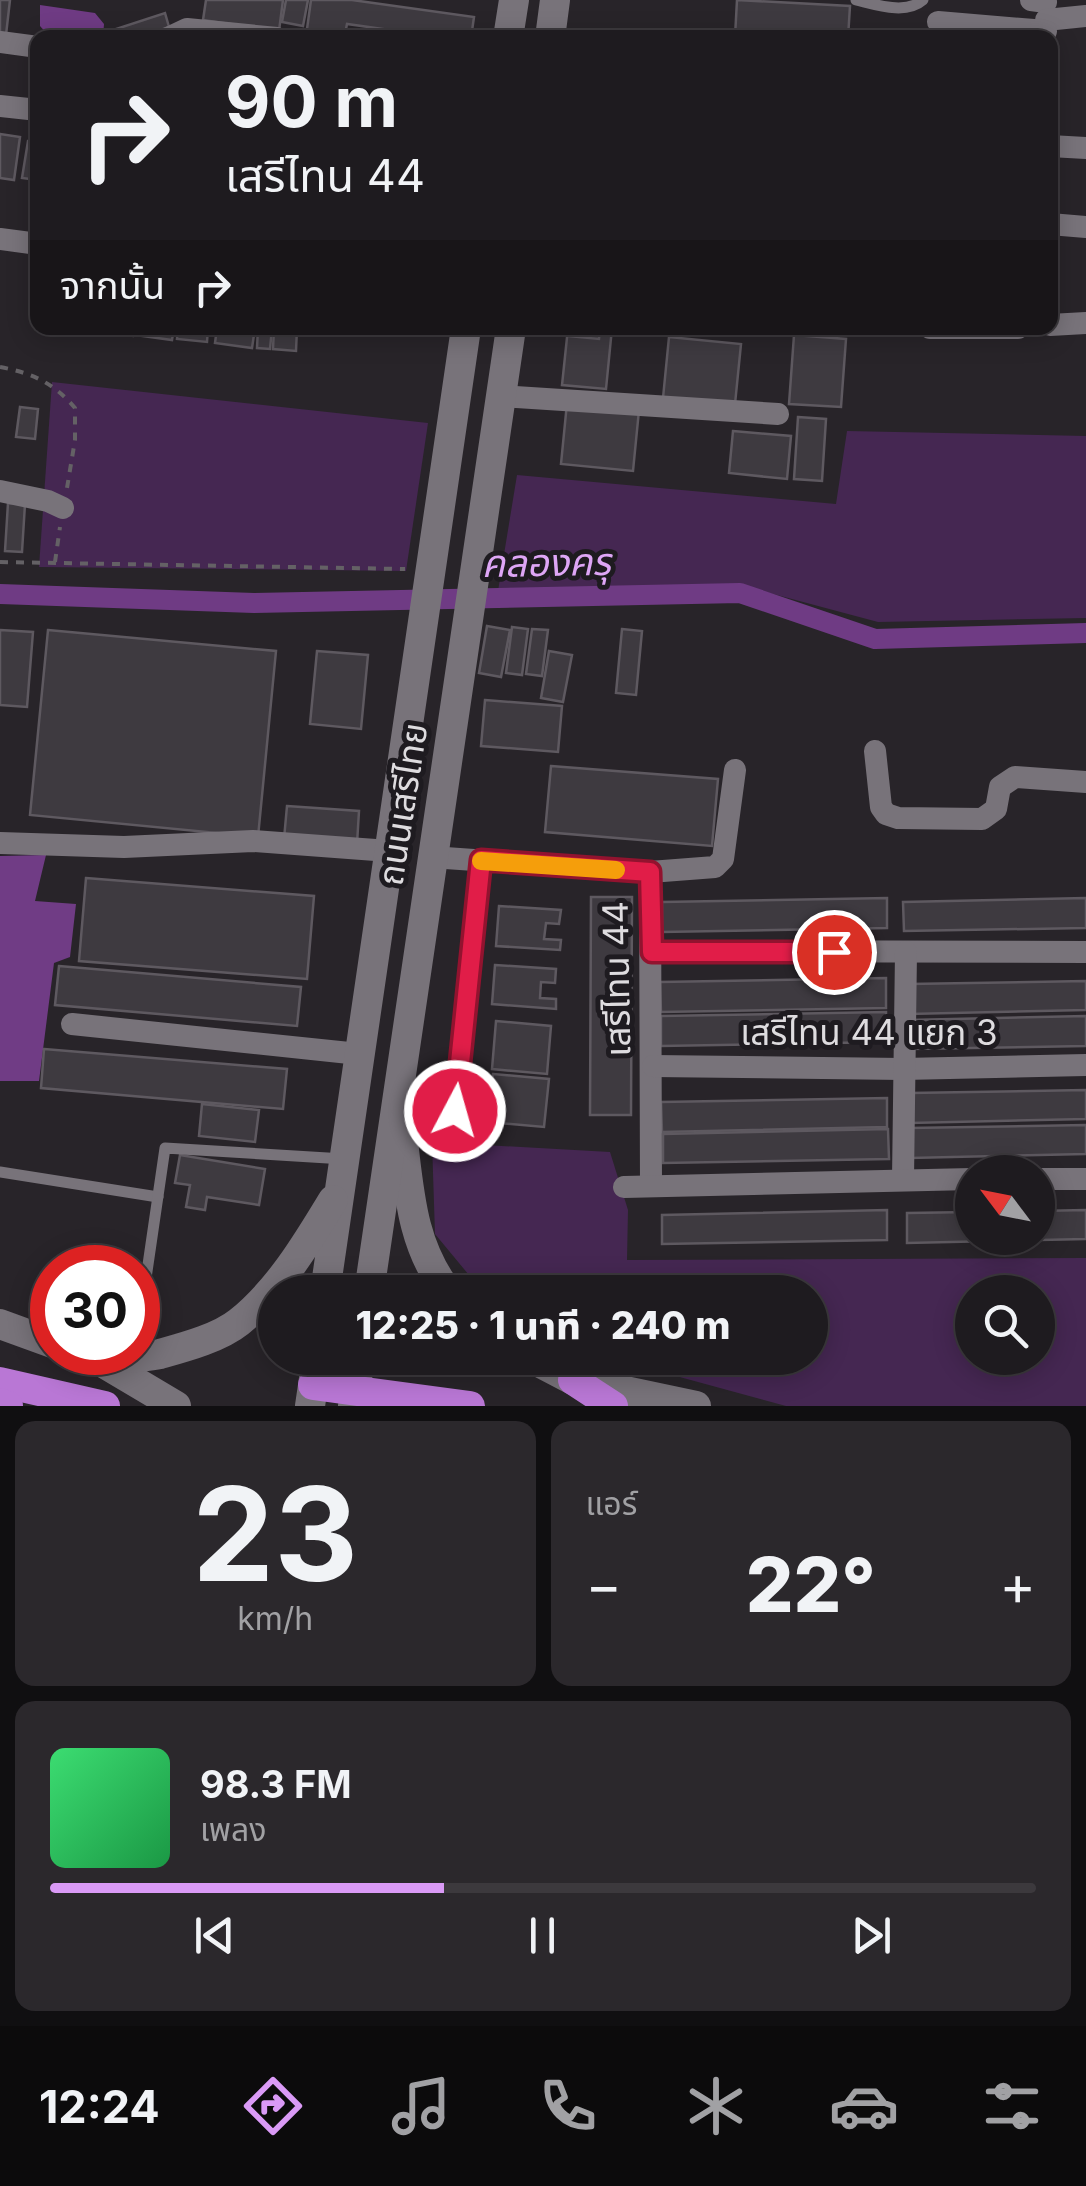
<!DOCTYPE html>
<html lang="th">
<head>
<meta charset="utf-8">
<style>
  :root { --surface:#1e1b1f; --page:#2b282c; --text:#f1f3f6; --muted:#a1a1a4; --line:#3c393d; --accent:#da9af6 }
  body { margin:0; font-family:Inter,"Noto Sans Thai",sans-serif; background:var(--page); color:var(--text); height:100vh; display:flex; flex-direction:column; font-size:38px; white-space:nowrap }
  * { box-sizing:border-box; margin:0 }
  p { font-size:32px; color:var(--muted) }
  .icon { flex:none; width:55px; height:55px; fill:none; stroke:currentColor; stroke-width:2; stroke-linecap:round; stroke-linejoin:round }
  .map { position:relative; height:1406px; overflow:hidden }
  .side { display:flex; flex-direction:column; gap:15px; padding:15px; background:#100f11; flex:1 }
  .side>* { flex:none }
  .banner { position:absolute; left:30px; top:30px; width:1028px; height:305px; border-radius:20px; box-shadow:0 5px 25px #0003,0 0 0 2px var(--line); background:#1e1b1f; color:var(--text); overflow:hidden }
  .needle { width:65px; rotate:302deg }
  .controls { position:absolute; left:955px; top:1155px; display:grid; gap:20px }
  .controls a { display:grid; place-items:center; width:100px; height:100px; border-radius:50%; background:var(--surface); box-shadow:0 5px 25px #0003,0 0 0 2px var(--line); font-size:50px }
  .speed { position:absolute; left:30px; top:1245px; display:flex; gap:20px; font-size:50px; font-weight:700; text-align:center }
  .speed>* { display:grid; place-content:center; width:130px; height:130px; border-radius:50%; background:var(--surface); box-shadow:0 5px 25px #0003,0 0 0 2px var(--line); line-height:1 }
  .speed .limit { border:15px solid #d22; background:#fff; color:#111 }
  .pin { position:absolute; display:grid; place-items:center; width:85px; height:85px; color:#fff; margin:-42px; border:5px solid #fff; border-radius:50%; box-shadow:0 2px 10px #0007 }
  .me { position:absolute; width:110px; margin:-55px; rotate:6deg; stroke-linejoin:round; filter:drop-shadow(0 0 8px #0008) }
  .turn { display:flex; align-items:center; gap:35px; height:210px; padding:0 30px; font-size:45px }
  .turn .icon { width:130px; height:130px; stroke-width:2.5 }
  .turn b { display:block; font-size:70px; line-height:85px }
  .then { display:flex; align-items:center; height:95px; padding:0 30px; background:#0003; gap:20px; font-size:38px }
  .big { font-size:75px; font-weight:800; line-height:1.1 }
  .side .card { flex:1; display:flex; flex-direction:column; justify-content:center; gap:15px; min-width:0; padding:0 35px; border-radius:20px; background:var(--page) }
  .side .dial { align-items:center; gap:0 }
  .dial b { font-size:130px; line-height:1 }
  .song { display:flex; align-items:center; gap:30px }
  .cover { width:120px; height:120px; border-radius:15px; background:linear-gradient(135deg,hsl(140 70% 55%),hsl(140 70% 35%)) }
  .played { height:10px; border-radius:5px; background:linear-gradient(90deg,var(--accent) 40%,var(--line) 40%) }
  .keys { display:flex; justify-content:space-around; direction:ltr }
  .heat { display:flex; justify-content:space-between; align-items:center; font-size:55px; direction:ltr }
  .side .tiles { flex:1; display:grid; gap:15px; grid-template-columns:1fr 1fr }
  .card:last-child { grid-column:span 2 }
  .trip { position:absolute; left:258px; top:1275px; width:570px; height:100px; border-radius:50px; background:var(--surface); box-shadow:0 5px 25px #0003,0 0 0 2px var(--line); font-weight:800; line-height:100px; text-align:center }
  .tabs { display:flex; height:160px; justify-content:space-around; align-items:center; background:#0c0b0c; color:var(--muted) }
  .tabs .icon { width:70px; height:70px }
  .tabs .current { color:var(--accent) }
  .tabs b { font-size:45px; color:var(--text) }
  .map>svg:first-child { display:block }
</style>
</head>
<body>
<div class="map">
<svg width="1086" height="1406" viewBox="0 0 1086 1406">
  <rect width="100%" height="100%" fill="#282429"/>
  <g fill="#452752" fill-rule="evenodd">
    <polygon points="52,382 428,423 406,571 39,567"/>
    <polygon points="847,431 1086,436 1086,618 878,622 740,585 498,591 517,475 836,504"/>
    <path d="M432 1142 610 1152 628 1210 627 1260 1086 1258V1406H786L610 1358H810V1292H483L435 1234ZM972 1292H1038V1358H972Z"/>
  </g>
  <polygon fill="#703c85" points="46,855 35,901 76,904 70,957 54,963 39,1081 0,1081 0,856"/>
  <polygon fill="#6f3b84" points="40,5 95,13 104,24 103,37 48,35 40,26"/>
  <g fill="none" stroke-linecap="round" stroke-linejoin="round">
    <polyline stroke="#6f3b84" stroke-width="20" points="0,594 254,603 740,593 875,639 1086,633"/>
  </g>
  <g fill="#3e3a40" stroke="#5e5960" stroke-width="2.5">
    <polygon points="0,0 10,0 6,35 0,35"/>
    <polygon points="206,0 283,0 279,31 203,20"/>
    <polygon points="286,0 308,0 303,26 282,22"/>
    <polygon points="311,0 352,0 474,17 471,38 446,38 347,24 345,34 307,29"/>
    <polygon points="737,0 850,6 848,38 735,37"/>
    <polygon points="165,13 169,27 138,38 119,38 116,29"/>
    <polygon points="0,134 20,137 14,180 0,178"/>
    <polygon points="28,141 38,142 38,180 22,178"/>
    <polygon points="96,328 134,328 133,336 96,332"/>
    <polygon points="136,328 174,328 172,340 135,335"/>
    <polygon points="178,328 208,328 207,342 177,339"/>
    <polygon points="217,328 255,328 252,348 215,343"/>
    <polygon points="258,328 272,328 270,349 257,348"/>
    <polygon points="274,328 297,328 296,351 273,349"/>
    <polygon points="568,328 612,328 606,389 562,385"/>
    <polygon points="568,328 600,328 599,339 567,336"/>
    <polygon points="794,335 846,339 841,407 789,404"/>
    <polygon points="669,337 741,344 735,404 663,398"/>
    <polygon points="567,403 639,410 633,471 561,464"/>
    <polygon points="20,407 38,409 35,439 16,437"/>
    <polygon points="798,417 826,419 822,481 794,479"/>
    <polygon points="733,431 791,436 787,479 729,473"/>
    <polygon points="8,503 25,504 22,552 5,551"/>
    <polygon points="487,626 510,630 501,677 479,673"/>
    <polygon points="512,627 528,629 522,675 506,673"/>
    <polygon points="532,629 548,630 542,676 526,674"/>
    <polygon points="622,629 642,631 636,695 616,693"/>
    <polygon points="0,630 33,632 27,707 0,705"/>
    <polygon points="48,630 276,651 258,837 30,815"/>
    <polygon points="317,651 368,655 361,729 310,724"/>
    <polygon points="549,651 572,655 563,702 541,698"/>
    <polygon points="485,700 562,706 558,752 481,746"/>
    <polygon points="551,766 718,779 712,846 545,832"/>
    <polygon points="287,806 359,811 357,844 284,839"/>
    <polygon points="86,878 314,896 307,979 79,961"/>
    <polygon points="591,897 632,897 631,1115 590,1115"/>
    <polygon points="887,898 887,928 662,932 662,902"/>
    <polygon points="1086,898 1086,928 904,931 903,902"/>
    <polygon points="499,906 561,910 559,924 546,923 544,939 561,940 560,950 496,946"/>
    <polygon points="495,965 556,969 555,983 541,982 540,998 556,999 556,1009 492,1004"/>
    <polygon points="59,966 301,987 297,1026 55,1005"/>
    <polygon points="886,978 886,1008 661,1012 660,982"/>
    <polygon points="1086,981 1086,1010 909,1014 909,984"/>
    <polygon points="886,1012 886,1042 661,1046 661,1016"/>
    <polygon points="1086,1016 1086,1046 911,1049 910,1020"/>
    <polygon points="496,1021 551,1026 547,1074 492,1069"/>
    <polygon points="44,1049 287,1069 283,1109 41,1088"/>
    <polygon points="493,1074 549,1079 544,1127 489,1122"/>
    <polygon points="1086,1090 1086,1119 910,1123 910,1093"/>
    <polygon points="887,1098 887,1127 662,1132 661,1102"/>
    <polygon points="202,1104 259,1110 255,1142 199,1136"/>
    <polygon points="1086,1125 1086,1154 910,1158 909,1128"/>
    <polygon points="888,1129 889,1159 663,1163 663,1134"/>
    <polygon points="180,1155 265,1169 259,1205 207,1197 205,1210 186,1207 190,1185 175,1183"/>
    <polygon points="887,1210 887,1240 662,1244 662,1215"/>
    <polygon points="1086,1210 1086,1239 907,1243 907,1213 972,1212 972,1238 1038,1238 1038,1211"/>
  </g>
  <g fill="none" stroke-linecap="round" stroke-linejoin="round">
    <g stroke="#646165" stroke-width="4" stroke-dasharray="8 8" stroke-linecap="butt">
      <path d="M0 367C32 373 54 383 75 408V440L67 488"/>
      <polyline points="0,562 405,569"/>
      <polyline points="55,562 60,527"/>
    </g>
    <g stroke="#78737a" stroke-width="11">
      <path d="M856 0C877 5 906 15 923 0"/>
      <polyline points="0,1172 158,1197"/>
      <polyline points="144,1292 165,1148 344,1159"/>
    </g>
    <g stroke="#78737a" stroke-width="22">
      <polyline points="1031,0 1046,2"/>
      <polyline points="1046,20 1086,16"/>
      <polyline points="938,22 1046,31"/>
      <polyline points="168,38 187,29 277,38"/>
      <polyline points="0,42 38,47"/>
      <polyline points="0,106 38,110"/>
      <polyline points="1050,146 1086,148"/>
      <polyline points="1050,224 1086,227"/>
      <polyline points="0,239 38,244"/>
      <polyline points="1050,325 1086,323"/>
      <polyline points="930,328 1018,328"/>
      <polyline points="501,396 778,414"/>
      <polyline points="0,491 48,501 63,508"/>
      <polyline points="875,751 881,807 886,814 898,818 982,819 996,809 1000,787 1015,777 1086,782"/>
      <polyline points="0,843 124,847 253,841 389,851"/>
      <polyline points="431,857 650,872 715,867 723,859 735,770"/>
      <polyline points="650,872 651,1185"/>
      <polyline points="652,951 1086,952"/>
      <polyline points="72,1024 359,1054"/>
      <polyline points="653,1066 903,1069 1086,1065"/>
      <polyline points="455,1111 481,860"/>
      <polyline points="903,1179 906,952"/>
      <polyline points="1038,1179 1086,1179"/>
      <polyline points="624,1187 972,1179"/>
    </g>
    <g stroke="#78737a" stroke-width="30">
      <polyline points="508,38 514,0"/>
      <polyline points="550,38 555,0"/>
      <path d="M402 1133C409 1190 411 1245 448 1292"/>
      <polyline points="325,1292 466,328"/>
      <polyline points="369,1292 511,328"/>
      <polyline points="0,1324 52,1343"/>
      <polyline points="531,1358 573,1380 696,1406"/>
      <polyline points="97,1359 176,1406"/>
      <path d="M99 1359C119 1358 141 1358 160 1354 185 1347 219 1338 239 1322 279 1290 307 1243 333 1200"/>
      <polyline points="310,1406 317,1358"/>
      <polyline points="353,1406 360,1358"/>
    </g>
    <g stroke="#b977d5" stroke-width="30">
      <polyline points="573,1380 613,1406"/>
      <polyline points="0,1382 105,1406"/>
      <polyline points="313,1385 470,1406"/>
      <polyline points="0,1403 8,1406"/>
    </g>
  </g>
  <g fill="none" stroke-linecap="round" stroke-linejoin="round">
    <defs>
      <polyline id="route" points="455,1111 481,860 650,872 652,952 834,952"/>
    </defs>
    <use href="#route" stroke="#92132f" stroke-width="25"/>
    <use href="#route" stroke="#e11d48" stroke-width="18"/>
    <polyline stroke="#f59e0b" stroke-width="18" points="481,861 616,870"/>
  </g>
  <g text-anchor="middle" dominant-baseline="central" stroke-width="10" stroke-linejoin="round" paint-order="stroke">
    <g font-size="35" fill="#dedcdf" stroke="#1e1b20">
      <text transform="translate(402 804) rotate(-81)">ถนนเสรีไทย</text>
      <text transform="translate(616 979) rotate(-91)">เสรีไทน 44</text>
      <text x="869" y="1032">เสรีไทน 44 แยก 3</text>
    </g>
    <g font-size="38" font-style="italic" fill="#dea6f6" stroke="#1e1b20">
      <text transform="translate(546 562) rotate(-1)">คลองครุ</text>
    </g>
  </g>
</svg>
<div class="controls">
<a><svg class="needle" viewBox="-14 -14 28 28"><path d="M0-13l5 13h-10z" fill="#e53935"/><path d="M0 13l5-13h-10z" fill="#a1a1a4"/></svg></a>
<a><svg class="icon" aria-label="search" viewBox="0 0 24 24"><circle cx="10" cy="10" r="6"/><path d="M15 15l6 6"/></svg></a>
</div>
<div class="speed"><div class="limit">30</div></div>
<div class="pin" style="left:834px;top:952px;background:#d93025"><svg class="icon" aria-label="arrive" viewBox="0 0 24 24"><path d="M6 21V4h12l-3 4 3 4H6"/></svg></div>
<svg class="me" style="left:455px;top:1111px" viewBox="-20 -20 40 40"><circle r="17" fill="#e11d48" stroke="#fff" stroke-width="3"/><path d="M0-11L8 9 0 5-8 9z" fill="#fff"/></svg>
<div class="trip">12:25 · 1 นาที · 240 m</div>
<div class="banner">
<div class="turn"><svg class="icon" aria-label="right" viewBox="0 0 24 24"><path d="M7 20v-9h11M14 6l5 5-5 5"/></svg><div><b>90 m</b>เสรีไทน 44</div></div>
<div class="then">จากนั้น<svg class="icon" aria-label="right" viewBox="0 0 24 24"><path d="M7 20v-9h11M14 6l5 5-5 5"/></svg></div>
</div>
</div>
<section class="side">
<div class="tiles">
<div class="card dial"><b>23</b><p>km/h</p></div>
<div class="card"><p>แอร์</p>
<div class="heat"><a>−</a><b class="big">22°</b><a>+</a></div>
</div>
<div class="card">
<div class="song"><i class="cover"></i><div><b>98.3 FM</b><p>เพลง</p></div></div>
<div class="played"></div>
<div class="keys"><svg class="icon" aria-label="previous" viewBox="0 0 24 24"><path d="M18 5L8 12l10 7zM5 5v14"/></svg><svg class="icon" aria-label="pause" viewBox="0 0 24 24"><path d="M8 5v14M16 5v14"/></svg><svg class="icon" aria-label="next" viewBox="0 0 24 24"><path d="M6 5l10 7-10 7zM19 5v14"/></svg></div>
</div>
</div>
</section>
<nav class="tabs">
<b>12:24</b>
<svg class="icon current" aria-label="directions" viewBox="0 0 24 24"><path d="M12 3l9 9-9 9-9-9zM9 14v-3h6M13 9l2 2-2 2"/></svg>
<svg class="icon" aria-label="music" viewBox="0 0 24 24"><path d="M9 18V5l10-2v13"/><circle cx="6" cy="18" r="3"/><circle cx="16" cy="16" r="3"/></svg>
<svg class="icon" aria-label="phone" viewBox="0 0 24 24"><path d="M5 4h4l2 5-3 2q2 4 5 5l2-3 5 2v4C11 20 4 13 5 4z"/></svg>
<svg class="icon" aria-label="climate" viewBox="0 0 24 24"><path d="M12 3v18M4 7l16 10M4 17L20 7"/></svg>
<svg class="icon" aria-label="car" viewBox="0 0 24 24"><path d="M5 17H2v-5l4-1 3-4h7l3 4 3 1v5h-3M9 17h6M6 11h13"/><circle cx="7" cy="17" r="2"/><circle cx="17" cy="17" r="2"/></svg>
<svg class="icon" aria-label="filters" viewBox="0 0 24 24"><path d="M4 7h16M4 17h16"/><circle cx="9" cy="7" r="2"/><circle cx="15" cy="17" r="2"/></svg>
</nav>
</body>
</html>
